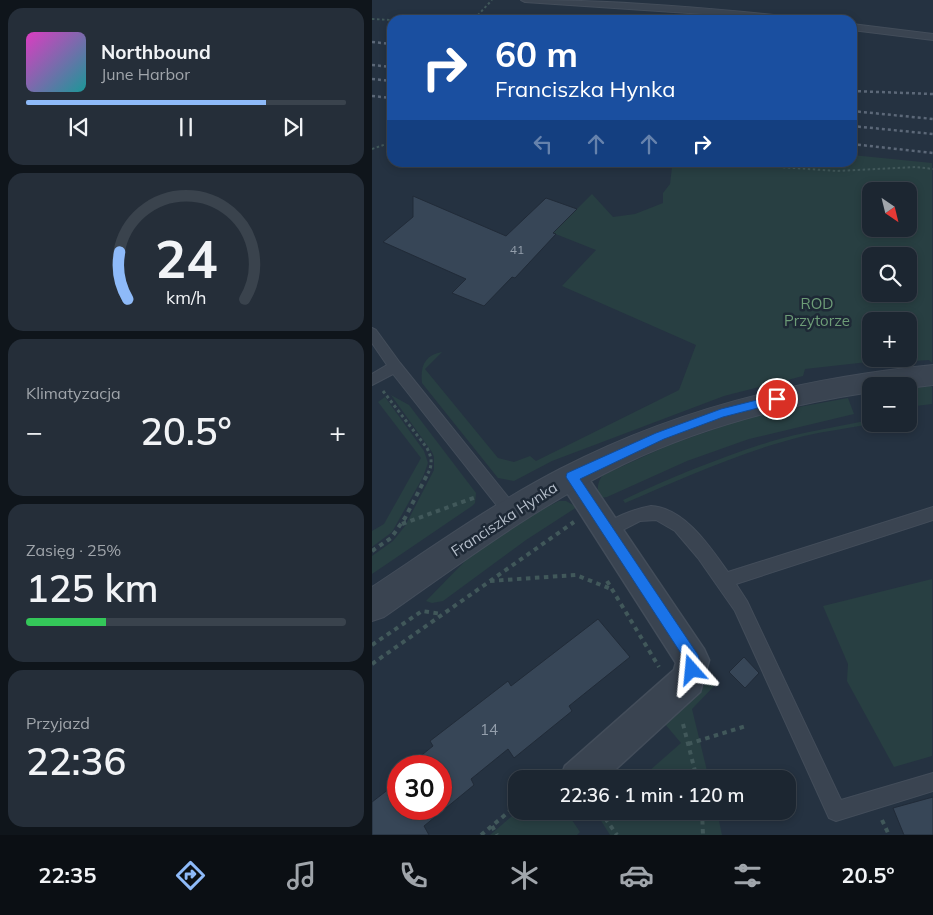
<!DOCTYPE html>
<html lang="pl">
<head>
<meta charset="utf-8">
<style>
  :root { --surface:#1c2631; --page:#252e39; --text:#f1f3f6; --muted:#a0a5ab; --line:#3a434d; --accent:#8ebaf9 }
  body { margin:0; font-family:Mulish,sans-serif; background:var(--page); color:var(--text); height:100vh; display:flex; flex-direction:column; font-size:19px; white-space:nowrap }
  * { box-sizing:border-box; margin:0 }
  p { font-size:16px; color:var(--muted) }
  .icon { flex:none; width:28px; height:28px; fill:none; stroke:currentColor; stroke-width:2; stroke-linecap:round; stroke-linejoin:round }
  .map { position:relative; flex:1; overflow:hidden }
  .details { display:flex; flex-direction:column; gap:8px; padding:8px; background:#0f151b; width:372px }
  .details>* { flex:none }
  .banner { position:absolute; left:15px; top:15px; width:470px; height:152px; border-radius:15px; box-shadow:0 2px 8px #0003,0 0 0 1px var(--line); background:#1a4fa0; color:#fff; overflow:hidden }
  .needle { width:32px; rotate:145deg }
  .buttons { position:absolute; left:490px; top:182px; display:grid; gap:10px }
  .buttons a { display:grid; place-items:center; width:55px; height:55px; border-radius:10px; background:var(--surface); box-shadow:0 2px 8px #0003,0 0 0 1px var(--line); font-size:25px }
  .speed { position:absolute; left:15px; top:755px; display:flex; gap:10px; font-size:25px; font-weight:700; text-align:center }
  .speed>* { display:grid; place-content:center; width:65px; height:65px; border-radius:50%; background:var(--surface); box-shadow:0 2px 8px #0003,0 0 0 1px var(--line); line-height:1 }
  .speed .limit { border:8px solid #d22; background:#fff; color:#111 }
  .pin { position:absolute; display:grid; place-items:center; width:42px; height:42px; color:#fff; margin:-21px; border:2px solid #fff; border-radius:50%; box-shadow:0 1px 5px #0007 }
  .me { position:absolute; width:55px; margin:-28px; rotate:342deg; stroke-linejoin:round; filter:drop-shadow(0 0 4px #0008) }
  .turn { display:flex; align-items:center; gap:18px; height:105px; padding:0 25px; font-size:22px }
  .turn .icon { width:65px; height:65px; stroke-width:2.5 }
  .turn b { display:block; font-size:35px; line-height:42px }
  .lanes { display:flex; align-items:center; height:48px; padding:0 25px; background:#0003; justify-content:center; gap:25px; direction:ltr }
  .lanes .off { opacity:.35 }
  .big { font-size:38px; font-weight:600; line-height:1.1 }
  .details .tile { flex:1; display:flex; flex-direction:column; justify-content:center; gap:8px; min-width:0; padding:0 18px; border-radius:15px; background:var(--page) }
  .details .dial { align-items:center; gap:0 }
  .dial svg { height:130px; overflow:visible; fill:none; stroke:var(--line); stroke-width:7; stroke-linecap:round; text-anchor:middle }
  .dial text { fill:var(--text); stroke:none }
  .song { display:flex; align-items:center; gap:15px }
  .cover { width:60px; height:60px; border-radius:8px; background:linear-gradient(135deg,hsl(310 70% 55%),hsl(180 70% 35%)) }
  .played { height:5px; border-radius:2px; background:linear-gradient(90deg,var(--accent) 75%,var(--line) 75%) }
  .keys { display:flex; justify-content:space-around; direction:ltr }
  .heat { display:flex; justify-content:space-between; align-items:center; font-size:28px; direction:ltr }
  .charge { height:8px; border-radius:4px; background:linear-gradient(90deg,#34c759 25%,var(--line) 0) }
  .trip { position:absolute; left:136px; top:770px; width:288px; height:50px; border-radius:15px; background:var(--surface); box-shadow:0 2px 8px #0003,0 0 0 1px var(--line); font-weight:600; line-height:50px; text-align:center }
  .menu { display:flex; height:80px; justify-content:space-around; align-items:center; background:#0b0f14; color:var(--muted) }
  .menu .icon { width:35px; height:35px }
  .menu .on { color:var(--accent) }
  .menu b { font-size:22px; color:var(--text) }
  main { display:flex; flex:1; min-height:0 }
  .map>svg:first-child { display:block }
</style>
</head>
<body>
<main>
<section class="details">
<div class="tile">
<div class="song"><i class="cover"></i><div><b>Northbound</b><p>June Harbor</p></div></div>
<div class="played"></div>
<div class="keys"><svg class="icon" aria-label="previous" viewBox="0 0 24 24"><path d="M18 5L8 12l10 7zM5 5v14"/></svg><svg class="icon" aria-label="pause" viewBox="0 0 24 24"><path d="M8 5v14M16 5v14"/></svg><svg class="icon" aria-label="next" viewBox="0 0 24 24"><path d="M6 5l10 7-10 7zM19 5v14"/></svg></div>
</div>
<div class="tile dial"><svg viewBox="0 0 100 80">
<path d="M14 69A42 42 0 1 1 86 69"/>
<path d="M14 69A42 42 0 0 1 9 40" stroke="#8ebaf9"/>
<text x="50" y="56" font-size="32" font-weight="700">24</text>
<text x="50" y="72" font-size="11">km/h</text>
</svg></div>
<div class="tile"><p>Klimatyzacja</p>
<div class="heat"><a>−</a><b class="big">20.5°</b><a>+</a></div>
</div>
<div class="tile"><p>Zasięg · 25%</p><b class="big">125 km</b><div class="charge"></div></div>
<div class="tile"><p>Przyjazd</p><b class="big">22:36</b></div>
</section>
<div class="map">
<svg width="561" height="835" viewBox="0 0 561 835">
  <rect width="100%" height="100%" fill="#253241"/>
  <g fill="#283f42" fill-rule="evenodd">
    <path d="M480 155 560 163V363L557 360 525 362 523 359 433 369 431 376 352 396 180 461 142 481 126 478 50 383C48 366 53 355 70 352L53 369 126 458 142 462 158 456 164 461 307 390 324 345 190 286 224 250 181 233 220 194 241 217 263 214 291 203V193L298 184 300 167 330 162H480ZM499 191H536V229H499ZM499 256H536V294H499ZM499 321H536V359H499Z"/>
    <polygon points="558,386 560,387 560,404 536,407 536,389"/>
    <polygon points="19,395 37,405 104,493 103,503 100,506 0,574 0,556 21,541 33,526 62,470 62,457 60,452"/>
    <polygon points="13,397 52,451 56,463 51,477 20,532 0,547 0,531 12,524 49,458 6,402"/>
    <path d="M476 398 482 414 377 439 315 461 235 497 229 498C224 491 225 482 231 475L297 445 383 415Z"/>
    <path d="M498 420 500 424C477 428 454 431 432 436 371 451 311 478 253 503L251 500C298 478 347 458 397 442 430 432 464 427 498 420Z"/>
    <polygon points="187,501 194,501 205,507 154,540 71,601 60,603 54,601 98,556 169,510"/>
    <polygon points="560,579 560,756 522,767 475,681 476,664 451,606"/>
    <polygon points="337,681 344,684 320,709 337,779 268,779 309,743 293,724 293,719"/>
    <polygon points="146,811 198,817 208,832 205,835 118,835"/>
    <polygon points="230,811 345,811 350,835 238,835 226,816"/>
  </g>
  <g fill="#374657" stroke="#212b38">
    <polygon points="41,196 134,236 174,198 205,209 181,233 184,234 143,278 140,277 112,306 80,293 94,279 11,242 41,217"/>
    <polygon points="226,619 258,657 197,706 200,711 142,758 136,749 99,779 102,785 52,826 57,835 0,835 0,802 26,782 26,809 69,809 69,766 36,766 61,746 58,741 136,681 139,686"/>
    <polygon points="372,657 387,673 373,688 357,672"/>
    <polygon points="561,797 561,835 532,835 521,808"/>
  </g>
  <g fill="none" stroke-linecap="round" stroke-linejoin="round">
    <defs>
      <g id="service">
        <path d="M149 0C239 0 330 7 419 17L423 20H398L361 16 153 2Z"/>
        <polygon points="480,24 561,34 561,40 480,30"/>
        <polygon points="0,328 4,330 28,363 144,507 147,512 144,517 139,519 134,517 21,374 0,385 0,374 15,365 0,343"/>
        <path d="M279 506C313 508 338 547 356 572L561 507V520L364 584 375 601 469 800 561 773V791L464 821 457 818 363 611 326 558 303 531 284 520 268 521 235 538 230 536 227 531C233 519 266 508 279 506Z"/>
      </g>
      <polygon id="minor" points="200,465 210,469 332,649 337,660 328,692 233,779 188,779 193,766 302,670 304,663 190,485 186,477 190,469"/>
      <path id="tertiary" d="M561 365V385L536 388V386H499V392C413 405 330 427 252 464 166 505 89 563 12 617L0 621V587C62 546 122 503 188 469 305 408 431 378 561 365Z"/>
    </defs>
    <use href="#service" stroke="#434d5a" stroke-width="2"/>
    <use href="#minor" stroke="#434d5a" stroke-width="3"/>
    <use href="#tertiary" stroke="#434d5a" stroke-width="2"/>
    <g stroke="#41585a" stroke-width="2" stroke-dasharray="2.5 2.5" stroke-linecap="butt">
      <polyline points="0,19 20,20"/>
      <polyline points="97,20 105,16 120,0"/>
      <polyline points="0,149 20,142"/>
      <polyline points="336,162 465,171 544,167 561,169"/>
    </g>
    <g stroke="#41585a" stroke-width="3" stroke-dasharray="3 3" stroke-linecap="butt">
      <path d="M11 391 55 448C60 458 61 465 55 475"/>
      <polyline points="498,417 499,420"/>
      <polyline points="501,424 504,431"/>
    </g>
    <g stroke="#41585a" stroke-width="4" stroke-dasharray="4.5 4.5" stroke-linecap="butt">
      <polyline points="30,524 104,497"/>
      <polyline points="0,551 19,538 33,518 56,473"/>
      <polyline points="118,581 204,575 239,589"/>
      <polyline points="235,581 287,667"/>
      <polyline points="0,645 50,611 70,614"/>
      <polyline points="0,664 202,522"/>
      <polyline points="311,724 325,779"/>
      <polyline points="316,744 374,726"/>
      <polyline points="228,811 245,835"/>
      <polyline points="330,811 331,835"/>
      <polyline points="510,820 517,835"/>
      <polyline points="120,826 125,835"/>
      <polyline points="109,835 145,805"/>
    </g>
    <use href="#service" fill="#3a4451" fill-rule="evenodd"/>
    <use href="#minor" fill="#3a4451" fill-rule="evenodd"/>
    <use href="#tertiary" fill="#3a4451" fill-rule="evenodd"/>
    <g stroke="#5c6878" stroke-width="2.5" stroke-dasharray="3 3" stroke-linecap="butt">
      <polyline points="0,42 20,44"/>
      <polyline points="0,65 20,67"/>
      <polyline points="0,79 20,81"/>
      <polyline points="480,91 561,94"/>
      <polyline points="0,96 20,98"/>
      <polyline points="480,111 561,119"/>
      <polyline points="480,126 561,134"/>
      <polyline points="480,144 561,153"/>
    </g>
  </g>
  <path fill="#1a73e8" stroke="#114b97" d="M405 395 410 399 409 402 351 417 292 439 208 479 326 655C329 662 328 668 325 675L320 677 315 675 313 670 314 661 194 477 195 473 284 433 349 409Z"/>
  <g text-anchor="middle" dominant-baseline="central" stroke-width="5" stroke-linejoin="round" paint-order="stroke">
    <g font-size="12" fill="#949fac">
      <text x="145" y="249">41</text>
    </g>
    <g font-size="15" fill="#6d9c77" stroke="#1e2936">
      <text x="445" y="303">ROD<tspan x="445" dy="17">Przytorze</tspan></text>
    </g>
    <g font-size="15" fill="#b6bfcb" stroke="#1e2936">
      <text transform="translate(132 519) rotate(-33)">Franciszka Hynka</text>
    </g>
    <g font-size="15" fill="#949fac">
      <text x="117" y="729">14</text>
    </g>
  </g>
</svg>
<div class="buttons">
<a><svg class="needle" viewBox="-14 -14 28 28"><path d="M0-13l5 13h-10z" fill="#e53935"/><path d="M0 13l5-13h-10z" fill="#a0a5ab"/></svg></a>
<a><svg class="icon" aria-label="search" viewBox="0 0 24 24"><circle cx="10" cy="10" r="6"/><path d="M15 15l6 6"/></svg></a>
<a>+</a>
<a>−</a>
</div>
<div class="speed"><div class="limit">30</div></div>
<div class="pin" style="left:405px;top:399px;background:#d93025"><svg class="icon" aria-label="arrive" viewBox="0 0 24 24"><path d="M6 21V4h12l-3 4 3 4H6"/></svg></div>
<svg class="me" style="left:320px;top:670px" viewBox="-20 -20 40 40"><path d="M0-17L14 15 0 8-14 15z" fill="#1a73e8" stroke="#fff" stroke-width="4"/></svg>
<div class="trip">22:36 · 1 min · 120 m</div>
<div class="banner">
<div class="turn"><svg class="icon" aria-label="right" viewBox="0 0 24 24"><path d="M7 20v-9h11M14 6l5 5-5 5"/></svg><div><b>60 m</b>Franciszka Hynka</div></div>
<div class="lanes"><svg class="icon off" aria-label="left" viewBox="0 0 24 24"><path d="M17 20v-9H6M10 6l-5 5 5 5"/></svg><svg class="icon off" aria-label="ahead" viewBox="0 0 24 24"><path d="M12 20V5M6 11l6-6 6 6"/></svg><svg class="icon off" aria-label="ahead" viewBox="0 0 24 24"><path d="M12 20V5M6 11l6-6 6 6"/></svg><svg class="icon" aria-label="right" viewBox="0 0 24 24"><path d="M7 20v-9h11M14 6l5 5-5 5"/></svg></div>
</div>
</div>
</main>
<nav class="menu">
<b>22:35</b>
<svg class="icon on" aria-label="directions" viewBox="0 0 24 24"><path d="M12 3l9 9-9 9-9-9zM9 14v-3h6M13 9l2 2-2 2"/></svg>
<svg class="icon" aria-label="music" viewBox="0 0 24 24"><path d="M9 18V5l10-2v13"/><circle cx="6" cy="18" r="3"/><circle cx="16" cy="16" r="3"/></svg>
<svg class="icon" aria-label="phone" viewBox="0 0 24 24"><path d="M5 4h4l2 5-3 2q2 4 5 5l2-3 5 2v4C11 20 4 13 5 4z"/></svg>
<svg class="icon" aria-label="climate" viewBox="0 0 24 24"><path d="M12 3v18M4 7l16 10M4 17L20 7"/></svg>
<svg class="icon" aria-label="car" viewBox="0 0 24 24"><path d="M5 17H2v-5l4-1 3-4h7l3 4 3 1v5h-3M9 17h6M6 11h13"/><circle cx="7" cy="17" r="2"/><circle cx="17" cy="17" r="2"/></svg>
<svg class="icon" aria-label="filters" viewBox="0 0 24 24"><path d="M4 7h16M4 17h16"/><circle cx="9" cy="7" r="2"/><circle cx="15" cy="17" r="2"/></svg>
<b>20.5°</b>
</nav>
</body>
</html>
